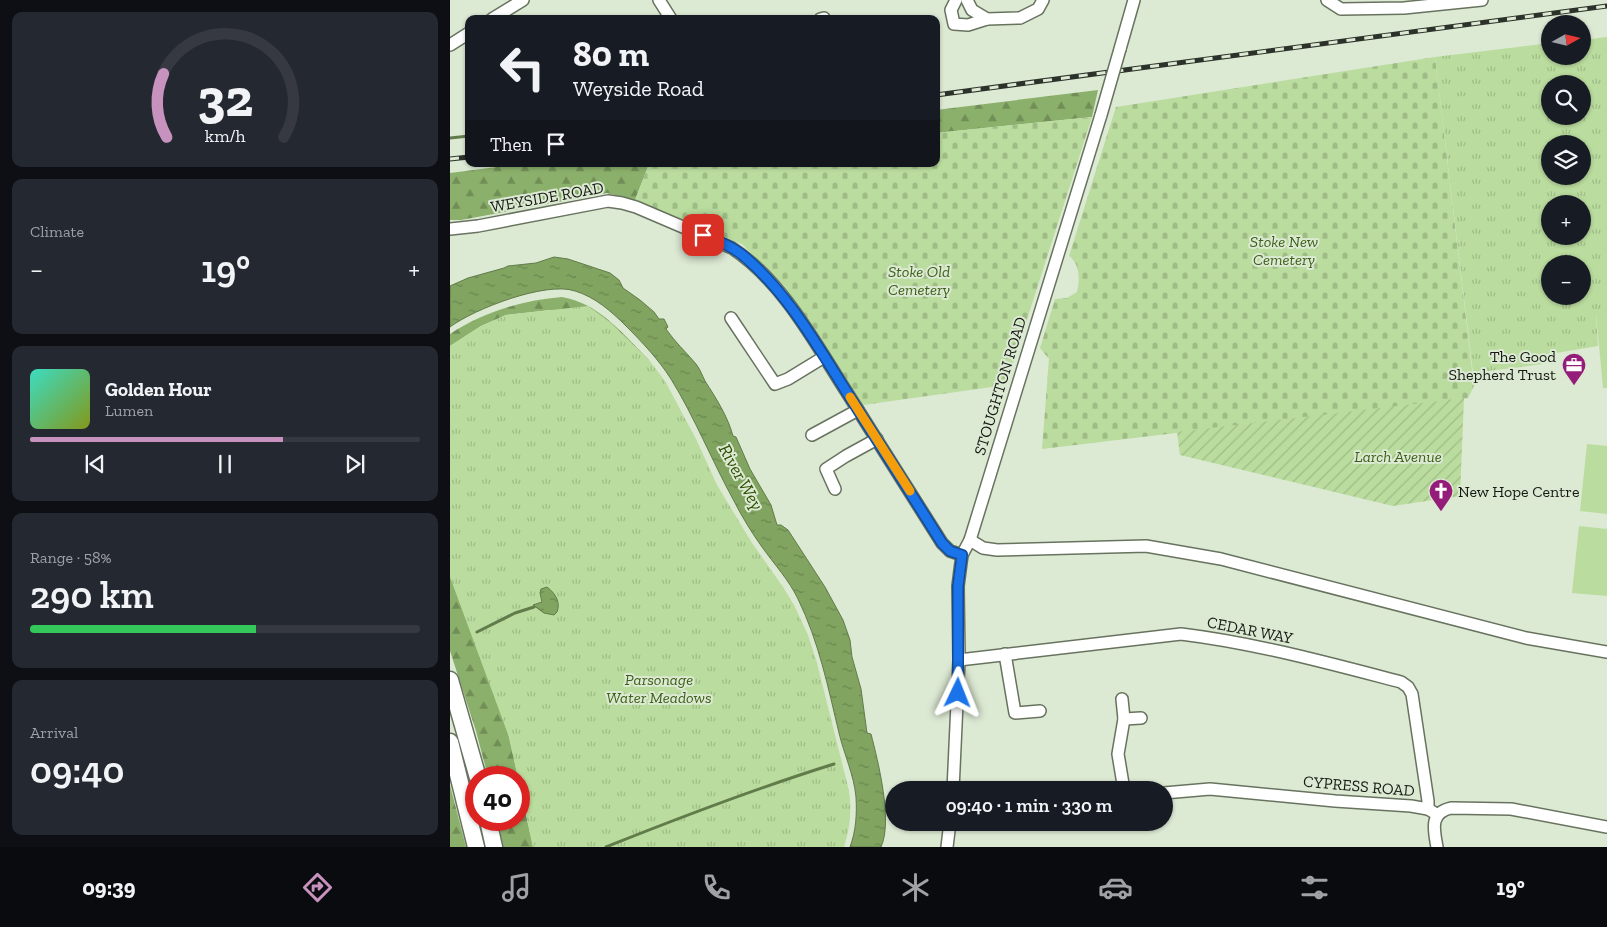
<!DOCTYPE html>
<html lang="en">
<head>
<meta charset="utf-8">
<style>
  :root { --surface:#171b24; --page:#242831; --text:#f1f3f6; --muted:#9ea1a6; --line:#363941; --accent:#c793be }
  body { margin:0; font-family:"Zilla Slab",serif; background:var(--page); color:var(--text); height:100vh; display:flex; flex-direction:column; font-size:19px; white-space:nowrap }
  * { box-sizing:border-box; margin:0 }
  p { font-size:16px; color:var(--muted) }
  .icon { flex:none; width:28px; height:28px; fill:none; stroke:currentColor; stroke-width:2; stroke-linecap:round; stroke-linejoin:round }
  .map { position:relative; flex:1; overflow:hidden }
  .sheet { display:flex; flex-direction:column; gap:12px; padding:12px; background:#0d0f14; width:450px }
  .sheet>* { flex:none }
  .banner { position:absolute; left:15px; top:15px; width:475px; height:152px; border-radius:10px; box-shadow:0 1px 4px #0004; background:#171b24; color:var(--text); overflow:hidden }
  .needle { width:32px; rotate:82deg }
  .buttons { position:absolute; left:1091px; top:15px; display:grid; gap:10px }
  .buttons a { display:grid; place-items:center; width:50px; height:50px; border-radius:50%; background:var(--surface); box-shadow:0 1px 4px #0004; font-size:25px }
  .speed { position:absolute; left:15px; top:766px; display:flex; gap:10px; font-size:25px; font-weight:700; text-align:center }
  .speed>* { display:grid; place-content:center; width:65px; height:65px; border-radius:50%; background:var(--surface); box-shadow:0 1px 4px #0004; line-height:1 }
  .speed .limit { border:8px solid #d22; background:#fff; color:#111 }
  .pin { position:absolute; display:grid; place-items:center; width:42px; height:42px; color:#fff; margin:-21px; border-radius:10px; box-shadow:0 2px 8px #0006 }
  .me { position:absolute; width:55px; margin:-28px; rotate:2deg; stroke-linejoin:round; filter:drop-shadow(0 0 4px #0008) }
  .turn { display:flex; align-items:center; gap:18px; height:105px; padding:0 25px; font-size:22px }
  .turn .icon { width:65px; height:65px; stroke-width:2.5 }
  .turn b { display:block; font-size:35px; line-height:42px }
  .then { display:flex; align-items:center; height:48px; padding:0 25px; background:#0003; gap:10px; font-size:19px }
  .big { font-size:38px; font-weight:600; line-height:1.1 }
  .sheet .widget { flex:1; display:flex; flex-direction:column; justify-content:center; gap:8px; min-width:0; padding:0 18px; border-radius:10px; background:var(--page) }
  .sheet .dial { align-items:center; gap:0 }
  .dial svg { height:130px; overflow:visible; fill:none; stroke:var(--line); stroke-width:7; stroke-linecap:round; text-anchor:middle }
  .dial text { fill:var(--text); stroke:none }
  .song { display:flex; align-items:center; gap:15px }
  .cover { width:60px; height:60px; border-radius:8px; background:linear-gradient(135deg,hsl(170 70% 55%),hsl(70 70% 35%)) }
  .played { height:5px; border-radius:2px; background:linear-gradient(90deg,var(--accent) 65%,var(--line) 65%) }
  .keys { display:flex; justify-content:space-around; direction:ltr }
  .heat { display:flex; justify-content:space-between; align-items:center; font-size:28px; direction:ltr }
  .charge { height:8px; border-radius:4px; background:linear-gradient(90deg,#34c759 58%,var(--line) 0) }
  .trip { position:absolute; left:435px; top:781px; width:288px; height:50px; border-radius:25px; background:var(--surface); box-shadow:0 1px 4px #0004; font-weight:600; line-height:50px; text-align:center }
  .tabs { display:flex; height:80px; justify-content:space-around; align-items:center; background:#090b0e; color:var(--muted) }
  .tabs .icon { width:35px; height:35px }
  .tabs .current { color:var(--accent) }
  .tabs b { font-size:22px; color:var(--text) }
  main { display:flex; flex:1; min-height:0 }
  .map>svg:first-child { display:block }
</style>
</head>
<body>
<main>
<section class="sheet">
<div class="widget dial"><svg viewBox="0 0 100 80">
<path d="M14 69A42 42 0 1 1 86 69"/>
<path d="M14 69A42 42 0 0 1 12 30" stroke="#c793be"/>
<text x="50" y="56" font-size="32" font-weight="700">32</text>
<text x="50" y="72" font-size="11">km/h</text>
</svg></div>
<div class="widget"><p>Climate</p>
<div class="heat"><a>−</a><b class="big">19°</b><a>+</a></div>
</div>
<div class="widget">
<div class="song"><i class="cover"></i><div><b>Golden Hour</b><p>Lumen</p></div></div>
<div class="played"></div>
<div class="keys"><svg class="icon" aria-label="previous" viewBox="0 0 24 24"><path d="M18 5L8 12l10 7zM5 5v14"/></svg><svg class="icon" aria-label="pause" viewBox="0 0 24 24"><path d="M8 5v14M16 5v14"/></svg><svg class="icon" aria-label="next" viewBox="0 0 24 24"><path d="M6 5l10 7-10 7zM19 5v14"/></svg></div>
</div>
<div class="widget"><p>Range · 58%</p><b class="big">290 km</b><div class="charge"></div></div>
<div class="widget"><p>Arrival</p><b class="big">09:40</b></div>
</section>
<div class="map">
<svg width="1157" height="847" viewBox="0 0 1157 847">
  <defs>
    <pattern id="forest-firs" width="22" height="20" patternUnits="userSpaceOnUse" patternTransform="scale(1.25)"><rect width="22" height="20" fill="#8bb06b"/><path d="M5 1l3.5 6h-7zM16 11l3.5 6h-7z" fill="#718e57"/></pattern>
    <pattern id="cemetery-stones" width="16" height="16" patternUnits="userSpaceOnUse" patternTransform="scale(1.25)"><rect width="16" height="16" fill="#badc9e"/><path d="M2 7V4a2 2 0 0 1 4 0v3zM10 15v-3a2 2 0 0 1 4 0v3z" fill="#9fbc87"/></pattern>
    <pattern id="park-tufts" width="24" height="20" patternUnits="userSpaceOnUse" patternTransform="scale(1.25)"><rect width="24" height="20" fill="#badc9e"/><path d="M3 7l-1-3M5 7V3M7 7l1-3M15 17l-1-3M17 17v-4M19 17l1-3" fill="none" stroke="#9fbc87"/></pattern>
    <pattern id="garden-furrows" width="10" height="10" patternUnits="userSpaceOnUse" patternTransform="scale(1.25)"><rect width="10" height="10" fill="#badc9e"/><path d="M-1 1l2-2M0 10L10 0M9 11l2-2" fill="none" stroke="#9fbc87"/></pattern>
    <pattern id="water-ripples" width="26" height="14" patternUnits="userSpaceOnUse" patternTransform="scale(1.25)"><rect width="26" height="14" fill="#81a561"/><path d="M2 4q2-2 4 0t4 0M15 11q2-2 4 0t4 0" fill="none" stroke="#69864f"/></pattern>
  </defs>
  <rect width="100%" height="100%" fill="#dce9d3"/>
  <g fill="#badc9e">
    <polygon points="1157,312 1157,388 1153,388 1146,313"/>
    <polygon points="1137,444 1157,446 1157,514 1130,511"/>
    <polygon points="1129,526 1157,529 1157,596 1122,593"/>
  </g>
  <g fill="url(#forest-firs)">
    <polygon points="648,90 642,117 486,133 486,110"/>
    <polygon points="69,164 199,164 185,200 157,193 11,220 0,220 0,173"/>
    <path d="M112 297C149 303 174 335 199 360L182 359 119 315 100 310 56 315 31 326 0 346V334C33 312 73 300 112 297Z"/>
    <polygon points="0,555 59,737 68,777 38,777 26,731 0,651"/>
    <polygon points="69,782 83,847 53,847 48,820 69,820"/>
    <polygon points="0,785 16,847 0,847"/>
  </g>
  <g fill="url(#cemetery-stones)">
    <path d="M985 57 1024 386 1018 398 592 449 599 359 590 348 605 299 617 298 627 292C630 279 630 264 619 256L666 107Z"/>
    <polygon points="642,117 556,385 413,405 336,288 292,244 185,200 199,164 486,164 486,133"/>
  </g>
  <g fill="url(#park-tufts)" fill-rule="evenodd">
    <path d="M1157 37V312L1146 314 1148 346 1094 355 1093 364 1023 373 985 57 1100 43V56H1132L1133 40ZM1100 84H1132V116H1100ZM1100 144H1132V176H1100ZM1100 204H1132V236H1100ZM1100 264H1132V296H1100Z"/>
    <path d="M138 306 160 322 199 360 215 381 246 439 267 485 302 543 333 587 344 605 358 635 367 663 399 791C402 811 400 828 394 847H83L59 737 0 577V346L31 326 56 315Z"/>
  </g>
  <polygon fill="url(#garden-furrows)" points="1014,398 1010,496 943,506 730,455 727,432"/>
  <g fill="url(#water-ripples)" stroke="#617b4a">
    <path d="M104 257 118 259 160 273 169 280 173 288 190 300 204 312 209 319H214L218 327 216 329C225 342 235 351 246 364 250 369 252 375 255 381 266 398 278 417 283 436L286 437 300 469 321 505 327 525H331L338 530 375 587 393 620 400 640 402 657 411 689 417 733 421 734C428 761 443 821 431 847H400C406 831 407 814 406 797 404 775 394 754 389 733 378 687 369 642 348 599 339 580 324 564 312 547 302 533 292 517 284 501 262 461 245 418 221 379 209 360 192 342 176 326 161 311 145 297 125 291 96 281 24 309 0 327V286L18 278 54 268 58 266 86 263Z"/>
    <path d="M97 587C105 593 111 602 107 612L104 615 94 613 83 605 92 602 90 593 91 589Z"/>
  </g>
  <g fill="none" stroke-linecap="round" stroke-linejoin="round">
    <g stroke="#617b4a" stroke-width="3">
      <polyline points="0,138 19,136"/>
      <polyline points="27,632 65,613 84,607"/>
      <path d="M156 847C231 817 307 788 384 764"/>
    </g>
    <defs>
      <g id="minor">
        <polyline points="209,0 221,19"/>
        <polyline points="506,0 501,10 504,24 518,25 537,19"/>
        <polyline points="517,0 522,10 537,19 570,18 588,9 593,0"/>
        <polyline points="877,0 891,9 954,8 1032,0"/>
        <polyline points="42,19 73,0"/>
        <polyline points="370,19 374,18"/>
        <polyline points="0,45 19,33"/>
        <polyline points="670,49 684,0"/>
        <path d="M0 229 28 226 158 201 172 203 186 207 282 248C332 281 364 341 396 391 428 441 460 492 492 543L500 551 512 555"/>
        <polyline points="281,318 325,384 338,379 374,357"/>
        <polyline points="362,435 408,410"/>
        <polyline points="385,489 376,469 396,456 427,439"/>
        <polyline points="520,540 533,548 547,550 696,546 771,559 1076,638 1157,652"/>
        <polyline points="555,654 565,713 590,711"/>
        <path d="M509 660 731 634C805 643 878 663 951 682L958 687 962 694 978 801V809"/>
        <polyline points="672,699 674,719 668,754 674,790"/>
        <polyline points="674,719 691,718"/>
        <polyline points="503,790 509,660 508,586 512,555 520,540 651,115"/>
        <polyline points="714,793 760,789 885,801 961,806 978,809 988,815"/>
        <polyline points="497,847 500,822"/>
        <path d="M987 847C984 830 979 813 1001 808L1061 809 1157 827"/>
      </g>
      <g id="highway">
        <polyline points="0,680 28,778"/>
        <polyline points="0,742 26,847"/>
        <polyline points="38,820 44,847"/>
      </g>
    </defs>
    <use href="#minor" stroke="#68735f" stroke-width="14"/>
    <use href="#highway" stroke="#68735f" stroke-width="19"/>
    <use href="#minor" stroke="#fff" stroke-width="11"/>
    <use href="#highway" stroke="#fff" stroke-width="16"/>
    <defs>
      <g id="rail">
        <polyline points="486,95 1157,6"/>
        <polyline points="0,159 19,157"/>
      </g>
    </defs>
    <use href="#rail" stroke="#2c3229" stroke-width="5"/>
    <use href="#rail" stroke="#dce9d3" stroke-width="3" stroke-dasharray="9" stroke-linecap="butt"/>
    <defs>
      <polyline id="minor-bridge" points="651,115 670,49"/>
    </defs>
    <use href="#minor-bridge" stroke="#68735f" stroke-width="14" stroke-linecap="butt"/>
    <use href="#minor-bridge" stroke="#fff" stroke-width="11"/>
  </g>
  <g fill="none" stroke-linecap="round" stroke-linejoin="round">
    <defs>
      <path id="route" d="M253 235C268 241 284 247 296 258 338 294 367 345 396 391 428 442 460 492 492 543L500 551 512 555 508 586V693"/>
    </defs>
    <use href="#route" stroke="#114b97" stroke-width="12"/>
    <use href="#route" stroke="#1a73e8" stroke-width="9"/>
    <polyline stroke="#f59e0b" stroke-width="9" points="400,397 460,491"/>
  </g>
  <defs>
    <symbol id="office-pin" viewBox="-11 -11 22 30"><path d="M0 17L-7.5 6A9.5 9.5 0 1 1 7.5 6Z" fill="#941d7a" stroke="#dce9d3"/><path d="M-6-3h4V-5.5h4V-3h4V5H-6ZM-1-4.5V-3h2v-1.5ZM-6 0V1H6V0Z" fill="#fff"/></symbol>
    <symbol id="church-pin" viewBox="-11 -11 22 30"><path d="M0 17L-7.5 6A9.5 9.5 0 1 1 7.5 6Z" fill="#941d7a" stroke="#dce9d3"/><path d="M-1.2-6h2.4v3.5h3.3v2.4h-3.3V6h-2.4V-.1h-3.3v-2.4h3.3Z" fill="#fff"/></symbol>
  </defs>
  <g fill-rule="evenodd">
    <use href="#office-pin" x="1110" y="351" width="28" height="38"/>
    <use href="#church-pin" x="977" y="477" width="28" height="38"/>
  </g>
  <g text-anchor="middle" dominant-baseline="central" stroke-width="4" stroke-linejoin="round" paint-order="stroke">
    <g font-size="16" fill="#161a13" stroke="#dce9d3">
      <text transform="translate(97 197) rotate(-10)">WEYSIDE ROAD</text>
      <text transform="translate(550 386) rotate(-73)">STOUGHTON ROAD</text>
      <text transform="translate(800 630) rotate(11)">CEDAR WAY</text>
      <text transform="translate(909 786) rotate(5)">CYPRESS ROAD</text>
    </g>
    <g font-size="16" font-style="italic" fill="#3d5f17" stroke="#dce9d3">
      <text x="834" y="241">Stoke New<tspan x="834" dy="18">Cemetery</tspan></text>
      <text x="469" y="271">Stoke Old<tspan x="469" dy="18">Cemetery</tspan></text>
      <text x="948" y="456">Larch Avenue</text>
      <text x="209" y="679">Parsonage<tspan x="209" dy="18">Water Meadows</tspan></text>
    </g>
    <g font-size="16" fill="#161a13" stroke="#dce9d3" text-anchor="end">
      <text x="1106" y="356">The Good<tspan x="1106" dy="18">Shepherd Trust</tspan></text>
      <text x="1008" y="491" text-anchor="start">New Hope Centre</text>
    </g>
    <g font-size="18" font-style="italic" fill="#2f5002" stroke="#dce9d3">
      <text transform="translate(291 477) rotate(61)">River Wey</text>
    </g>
  </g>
</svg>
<div class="buttons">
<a><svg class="needle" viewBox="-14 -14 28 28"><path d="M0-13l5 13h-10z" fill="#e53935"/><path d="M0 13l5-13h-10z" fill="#9ea1a6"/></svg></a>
<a><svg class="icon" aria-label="search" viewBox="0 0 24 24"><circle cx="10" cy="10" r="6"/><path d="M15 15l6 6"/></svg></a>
<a><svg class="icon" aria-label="layers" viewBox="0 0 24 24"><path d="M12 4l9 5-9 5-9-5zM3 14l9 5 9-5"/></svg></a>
<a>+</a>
<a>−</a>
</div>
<div class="speed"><div class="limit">40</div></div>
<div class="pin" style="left:253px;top:235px;background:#d93025"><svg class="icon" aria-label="arrive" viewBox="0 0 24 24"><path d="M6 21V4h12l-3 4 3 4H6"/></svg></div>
<svg class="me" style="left:508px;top:693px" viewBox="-20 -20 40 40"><path d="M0-17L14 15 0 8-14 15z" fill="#1a73e8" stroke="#fff" stroke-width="4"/></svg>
<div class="trip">09:40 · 1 min · 330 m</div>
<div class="banner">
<div class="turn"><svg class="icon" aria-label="left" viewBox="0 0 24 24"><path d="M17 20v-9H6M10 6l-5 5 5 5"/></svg><div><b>80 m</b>Weyside Road</div></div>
<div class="then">Then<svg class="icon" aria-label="arrive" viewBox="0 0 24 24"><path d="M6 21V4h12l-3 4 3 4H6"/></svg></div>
</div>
</div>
</main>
<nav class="tabs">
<b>09:39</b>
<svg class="icon current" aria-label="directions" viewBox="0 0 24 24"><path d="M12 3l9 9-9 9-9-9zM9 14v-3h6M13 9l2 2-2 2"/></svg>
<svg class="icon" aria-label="music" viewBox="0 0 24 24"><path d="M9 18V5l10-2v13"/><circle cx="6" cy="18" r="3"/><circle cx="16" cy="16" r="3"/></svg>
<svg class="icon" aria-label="phone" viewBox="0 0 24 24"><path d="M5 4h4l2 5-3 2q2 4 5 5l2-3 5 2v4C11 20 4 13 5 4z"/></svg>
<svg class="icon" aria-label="climate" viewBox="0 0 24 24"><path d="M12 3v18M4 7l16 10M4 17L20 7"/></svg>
<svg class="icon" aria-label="car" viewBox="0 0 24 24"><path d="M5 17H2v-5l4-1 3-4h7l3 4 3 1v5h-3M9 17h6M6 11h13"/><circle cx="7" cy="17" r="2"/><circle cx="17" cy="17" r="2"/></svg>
<svg class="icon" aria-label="filters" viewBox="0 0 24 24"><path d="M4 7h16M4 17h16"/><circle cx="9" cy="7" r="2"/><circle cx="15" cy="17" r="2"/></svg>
<b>19°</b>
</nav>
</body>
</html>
